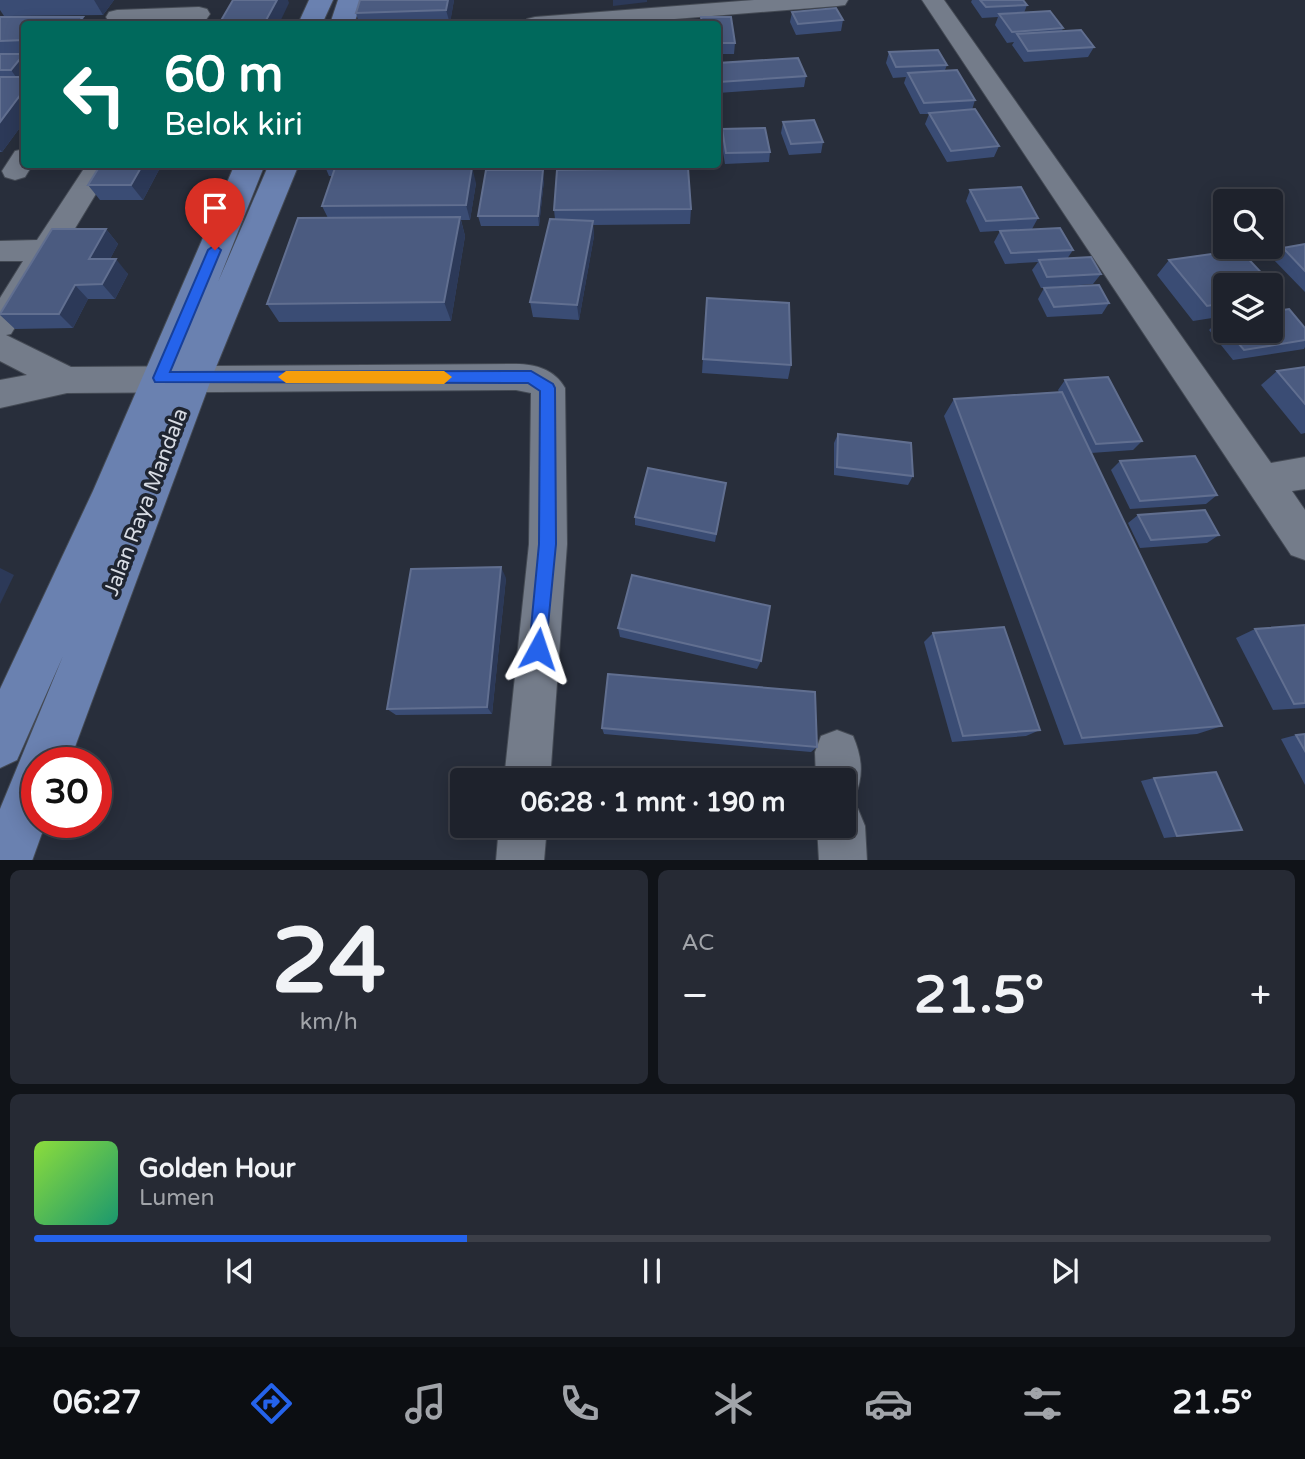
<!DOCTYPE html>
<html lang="id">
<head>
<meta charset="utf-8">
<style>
  :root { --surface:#1e222c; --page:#262a34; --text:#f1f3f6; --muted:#a1a4a9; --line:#3c3f48; --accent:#2563eb }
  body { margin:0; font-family:"Varela Round",sans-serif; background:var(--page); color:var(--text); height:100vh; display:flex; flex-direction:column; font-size:26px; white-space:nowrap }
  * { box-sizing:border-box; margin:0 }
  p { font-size:23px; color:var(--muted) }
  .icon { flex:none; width:38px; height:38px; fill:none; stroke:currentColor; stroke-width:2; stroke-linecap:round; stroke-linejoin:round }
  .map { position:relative; height:860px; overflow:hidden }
  .drawer { display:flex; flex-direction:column; gap:10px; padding:10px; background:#101318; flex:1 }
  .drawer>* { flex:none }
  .banner { position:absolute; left:21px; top:21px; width:700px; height:147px; border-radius:7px; box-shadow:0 4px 18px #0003,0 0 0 2px var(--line); background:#00695c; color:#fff; overflow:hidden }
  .fabs { position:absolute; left:1213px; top:189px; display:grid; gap:14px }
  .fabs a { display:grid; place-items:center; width:70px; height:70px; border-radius:7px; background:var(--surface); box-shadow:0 4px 18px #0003,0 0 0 2px var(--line); font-size:35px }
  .speed { position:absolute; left:21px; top:747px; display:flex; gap:14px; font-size:35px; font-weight:700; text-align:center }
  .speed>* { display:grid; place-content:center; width:91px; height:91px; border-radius:50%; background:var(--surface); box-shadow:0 4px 18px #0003,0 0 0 2px var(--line); line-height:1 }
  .speed .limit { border:10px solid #d22; background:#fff; color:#111 }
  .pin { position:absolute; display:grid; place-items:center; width:60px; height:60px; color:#fff; margin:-72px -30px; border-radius:50% 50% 50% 0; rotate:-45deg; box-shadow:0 0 7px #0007 }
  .pin .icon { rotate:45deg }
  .me { position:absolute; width:77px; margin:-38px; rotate:5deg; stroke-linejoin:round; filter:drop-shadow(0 0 5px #0008) }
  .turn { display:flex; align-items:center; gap:24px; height:147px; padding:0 28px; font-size:32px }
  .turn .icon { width:91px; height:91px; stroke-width:2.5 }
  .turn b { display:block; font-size:49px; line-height:60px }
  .big { font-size:52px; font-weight:700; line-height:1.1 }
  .drawer .widget { flex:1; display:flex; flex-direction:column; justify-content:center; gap:10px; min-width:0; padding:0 24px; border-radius:10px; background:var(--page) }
  .drawer .dial { align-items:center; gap:0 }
  .dial b { font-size:91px; line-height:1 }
  .song { display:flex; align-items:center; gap:21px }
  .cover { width:84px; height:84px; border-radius:10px; background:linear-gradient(135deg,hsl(90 70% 55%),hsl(160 70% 35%)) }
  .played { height:7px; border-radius:4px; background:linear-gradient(90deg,var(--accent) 35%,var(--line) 35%) }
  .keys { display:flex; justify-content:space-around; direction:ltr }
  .heat { display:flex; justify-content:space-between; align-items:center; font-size:38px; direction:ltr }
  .drawer .tiles { flex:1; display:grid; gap:10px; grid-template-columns:1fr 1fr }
  .widget:last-child { grid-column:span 2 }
  .trip { position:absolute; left:450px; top:768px; width:406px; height:70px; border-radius:7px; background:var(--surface); box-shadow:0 4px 18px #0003,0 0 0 2px var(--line); font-weight:700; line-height:70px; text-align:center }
  .tabs { display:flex; height:112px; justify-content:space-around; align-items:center; background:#0c0e12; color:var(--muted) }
  .tabs .icon { width:49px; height:49px }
  .tabs .active { color:var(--accent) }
  .tabs b { font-size:32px; color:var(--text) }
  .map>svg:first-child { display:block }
</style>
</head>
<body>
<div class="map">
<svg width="1305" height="861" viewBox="0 0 1305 861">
  <rect width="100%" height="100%" fill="#282e3b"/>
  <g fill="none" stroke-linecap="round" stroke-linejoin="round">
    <defs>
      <g id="minor">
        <polygon points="754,0 848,0 845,5 837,6 613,24 524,24 527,19 535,17"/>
        <polygon points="922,0 944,0 1271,463 1305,457 1305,489 1292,491 1305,510 1305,560 1291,555"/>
        <polygon points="199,7 207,9 210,14 203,24 181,24 183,21 117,24 109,22 106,17 109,12 117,10"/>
        <polygon points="24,149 24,164 33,164 25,177 15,180 5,177 2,171 15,151"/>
        <path d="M87 164H114L11 334 6 335 71 367 516 364C536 364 555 370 565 388L567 544 550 780H504L529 544 531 393 516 390 67 393 0 408V380L27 375 0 361V298L23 261H0V241L37 240Z"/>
        <path d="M837 730 853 736C862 757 864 775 855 796L844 801V780H816L815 752 821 736Z"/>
        <polygon points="844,803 858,809 865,826 867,861 819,861 817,826 844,826"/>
        <polygon points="499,826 547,826 544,861 496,861"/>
      </g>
      <g id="trunk">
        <polygon points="309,0 333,0 322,24 298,24"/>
        <polygon points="338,0 362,0 354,24 330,24"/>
        <polygon points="235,164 265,164 218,282 269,164 299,164 212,377 69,763 37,763 37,822 46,822 32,861 0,861 0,809 63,656 17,760 0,768 0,689 93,491"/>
      </g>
    </defs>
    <use href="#minor" stroke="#444a54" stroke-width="2"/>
    <use href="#trunk" stroke="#444a54" stroke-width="2"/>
    <use href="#minor" fill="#747c8a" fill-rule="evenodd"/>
    <use href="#trunk" fill="#6a81b0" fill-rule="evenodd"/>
  </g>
  <g fill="#3a4c74">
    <polygon points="0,0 114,0 103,15 4,16 0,10"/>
    <polygon points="360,0 454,0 450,22 462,24 359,24 356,13"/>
    <polygon points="972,0 1023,0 1027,5 1024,13 1063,28 1062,31 1094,47 1088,57 1024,62 1012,45 1014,42 1007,43 995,25 998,17 982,18 971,2"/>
    <polygon points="792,12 843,20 841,31 796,35 790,22"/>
    <polygon points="0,17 24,24 24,74 23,77 24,77 24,122 2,152 0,152"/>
    <polygon points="701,17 731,17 735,43 734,54 718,54 718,24 701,24"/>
    <polygon points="889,52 947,65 945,70 975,100 972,110 999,146 994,157 947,162 925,124 929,114 920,114 904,83 906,77 893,78 886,63"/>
    <polygon points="718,63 806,76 804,87 718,93"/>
    <polygon points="783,122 823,142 821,153 789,155 781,133"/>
    <polygon points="722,129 770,152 769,162 725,164 721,140"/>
    <polygon points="162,164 143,200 100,200 88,185"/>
    <polygon points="324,164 406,164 405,168 476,183 470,220 461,220 465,236 451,321 279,322 267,304 328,218 322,206 332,176 329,176"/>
    <polygon points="561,164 680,164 680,168 691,209 690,224 593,225 594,236 579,320 533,317 530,302 555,219 554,210 562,170"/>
    <polygon points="544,180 539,226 481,226 478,216"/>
    <polygon points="970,190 1038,218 1032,229 980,232 966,201"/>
    <polygon points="106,229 118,244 110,259 128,274 115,299 88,299 73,328 15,329 0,315 0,313"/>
    <polygon points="1000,231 1073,250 1067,259 1101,274 1093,284 1041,288 1032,270 1038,262 1005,264 994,242"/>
    <polygon points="1305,244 1305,292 1272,258 1283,248"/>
    <polygon points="1240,250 1281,294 1270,305 1270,285 1225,285 1225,316 1193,321 1157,275 1169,260"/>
    <polygon points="1044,288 1109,303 1102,314 1047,317 1038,299"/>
    <polygon points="706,312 791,365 788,379 702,373"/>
    <polygon points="1225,319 1225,331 1270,331 1305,328 1305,347 1304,349 1233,360 1209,330 1219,320"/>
    <polygon points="1305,367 1305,433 1301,434 1261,385 1277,371"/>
    <polygon points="1065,380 1142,441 1133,450 1091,453 1222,726 1197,734 1064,745 944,416 954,399 1059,392 1058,390"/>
    <polygon points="838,434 913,476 908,485 834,475 834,443"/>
    <polygon points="1120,461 1217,495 1206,504 1130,509 1111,470"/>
    <polygon points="726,483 715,542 635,525 635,517"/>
    <polygon points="1138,515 1219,535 1207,543 1140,548 1128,523"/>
    <polygon points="506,578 492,714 396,715 387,709"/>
    <polygon points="1305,625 1305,708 1273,710 1236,638 1255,629"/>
    <polygon points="618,628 761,661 757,669 620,637"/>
    <polygon points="933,633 1040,730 1026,736 952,742 924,642"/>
    <polygon points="602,728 817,747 811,752 604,734"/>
    <polygon points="1305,734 1305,785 1281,739 1296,735"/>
    <polygon points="1154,778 1242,830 1164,838 1141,781"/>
  </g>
  <g fill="#2c3958">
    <polygon points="94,0 114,0 103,15"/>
    <polygon points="277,0 288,0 289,3 279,24 264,24"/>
    <polygon points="448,0 454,0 450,24 446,10"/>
    <polygon points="613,0 647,0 647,2 613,6"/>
    <polygon points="83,17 87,24 77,24"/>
    <polygon points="24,54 24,74 19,81 11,70"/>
    <polygon points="24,90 24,122 2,152 0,150 0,122"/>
    <polygon points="143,164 162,164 143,200 131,185"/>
    <polygon points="399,164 406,164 403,176"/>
    <polygon points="472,167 476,183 470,220 466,205"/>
    <polygon points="543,170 544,180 539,226 538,216"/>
    <polygon points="460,217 465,236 451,321 444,302"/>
    <polygon points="593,221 594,236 579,320 577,305"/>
    <polygon points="106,229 118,244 102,274 89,259"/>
    <polygon points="116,259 128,274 115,299 102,284"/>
    <polygon points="75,285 88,299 73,328 59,314"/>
    <polygon points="501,567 506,578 492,714 487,707"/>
    <polygon points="0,568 14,575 0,604"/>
  </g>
  <g fill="#4b5b80" stroke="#616f90" stroke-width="2">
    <polygon points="233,0 277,0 264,24 219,24"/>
    <polygon points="360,0 448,0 446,10 356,13"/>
    <polygon points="980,0 1023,0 1027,5 986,7"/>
    <polygon points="836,8 843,20 798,24 792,12"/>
    <polygon points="1050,11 1063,28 1012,32 999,14"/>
    <polygon points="0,17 83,17 77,24 24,24 24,40 0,41"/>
    <polygon points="701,17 731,17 735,43 718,43 718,24 702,24"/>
    <polygon points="374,22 461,22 460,24 373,24"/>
    <polygon points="1081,30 1094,47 1028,51 1017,34"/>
    <polygon points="938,50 947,65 896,67 889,52"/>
    <polygon points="0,54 24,54 11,70 0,70"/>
    <polygon points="798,58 806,76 719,82 718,79 718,63"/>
    <polygon points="957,70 975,100 924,103 908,73"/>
    <polygon points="0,77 24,77 24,90 0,122"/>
    <polygon points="975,109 999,146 951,151 929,113"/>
    <polygon points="814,120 823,142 791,144 783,122"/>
    <polygon points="765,128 770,152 726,153 722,129"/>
    <polygon points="101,164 143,164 131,185 88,185"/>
    <polygon points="472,167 466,205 322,206 335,168"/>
    <polygon points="688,168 691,209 554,210 557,170"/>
    <polygon points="486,170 543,170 538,216 478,216"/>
    <polygon points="1021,187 1038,218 986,221 970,190"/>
    <polygon points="460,217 444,302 267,304 298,218"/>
    <polygon points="550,219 593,221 577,305 530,302"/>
    <polygon points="1060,228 1073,250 1011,253 1000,231"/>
    <polygon points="52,229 106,229 89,259 116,259 102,284 75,285 59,314 0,314"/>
    <polygon points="1305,244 1305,271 1283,248"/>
    <polygon points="1240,250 1281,294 1270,296 1270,285 1225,285 1225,303 1207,306 1169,260"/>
    <polygon points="1091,257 1101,274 1047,277 1039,260"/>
    <polygon points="1099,285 1109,303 1054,307 1044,288"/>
    <polygon points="707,298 789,303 791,365 703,359"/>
    <polygon points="1289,309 1305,328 1305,340 1244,350 1228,331 1270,331 1270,312"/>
    <polygon points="1225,319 1225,327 1219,320"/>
    <polygon points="1305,367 1305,404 1277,371"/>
    <polygon points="1108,377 1142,441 1096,444 1065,380"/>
    <polygon points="1062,392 1222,726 1082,738 954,399"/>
    <polygon points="838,434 911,443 913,476 837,467"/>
    <polygon points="1195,456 1217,495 1140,501 1120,461"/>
    <polygon points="648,468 726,483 716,534 635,517"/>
    <polygon points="1205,510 1219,535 1151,540 1138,515"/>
    <polygon points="501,567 487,707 387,709 411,569"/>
    <polygon points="632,575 770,606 761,661 618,628"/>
    <polygon points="1305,625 1305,703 1294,704 1255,629"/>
    <polygon points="1004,627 1040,730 963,736 933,633"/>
    <polygon points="608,674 815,692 817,747 602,728"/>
    <polygon points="1305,734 1305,751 1296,735"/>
    <polygon points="1216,772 1242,830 1177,836 1154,778"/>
  </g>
  <polygon fill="#2563eb" stroke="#184099" stroke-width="2" points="215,245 221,250 170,372 531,371 553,384 555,388 556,544 545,656 538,659 532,656 529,649 539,544 540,391 528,383 155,382 153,378 208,250"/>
  <polygon fill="#f59e0b" points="286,371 444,371 452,377 444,384 286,383 278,377"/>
  <g text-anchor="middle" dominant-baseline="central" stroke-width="7" stroke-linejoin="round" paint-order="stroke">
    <g font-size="21" fill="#d7dbe3" stroke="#1f2531">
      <text transform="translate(146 502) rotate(-69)">Jalan Raya Mandala</text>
    </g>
  </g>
</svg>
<div class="fabs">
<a><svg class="icon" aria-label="search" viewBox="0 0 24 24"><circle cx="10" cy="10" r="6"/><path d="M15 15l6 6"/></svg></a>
<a><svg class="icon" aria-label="layers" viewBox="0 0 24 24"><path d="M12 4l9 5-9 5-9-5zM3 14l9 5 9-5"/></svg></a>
</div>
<div class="speed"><div class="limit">30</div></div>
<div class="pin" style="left:215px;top:250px;background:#d93025"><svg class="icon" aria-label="arrive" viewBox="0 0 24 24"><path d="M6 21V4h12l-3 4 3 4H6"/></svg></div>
<svg class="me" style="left:538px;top:649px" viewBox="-20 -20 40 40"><path d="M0-17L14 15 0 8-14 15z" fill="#2563eb" stroke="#fff" stroke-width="4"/></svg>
<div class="trip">06:28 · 1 mnt · 190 m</div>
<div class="banner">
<div class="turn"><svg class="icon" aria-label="left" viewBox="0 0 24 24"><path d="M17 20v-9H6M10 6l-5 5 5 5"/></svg><div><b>60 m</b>Belok kiri</div></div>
</div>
</div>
<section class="drawer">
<div class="tiles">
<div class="widget dial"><b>24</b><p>km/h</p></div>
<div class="widget"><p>AC</p>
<div class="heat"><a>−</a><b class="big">21.5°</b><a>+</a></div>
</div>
<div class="widget">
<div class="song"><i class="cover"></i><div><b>Golden Hour</b><p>Lumen</p></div></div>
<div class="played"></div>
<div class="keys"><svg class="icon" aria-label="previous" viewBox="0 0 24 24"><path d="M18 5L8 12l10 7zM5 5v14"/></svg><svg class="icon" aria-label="pause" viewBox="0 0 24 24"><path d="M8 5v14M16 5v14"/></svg><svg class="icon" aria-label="next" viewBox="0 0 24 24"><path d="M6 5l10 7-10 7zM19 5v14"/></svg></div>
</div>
</div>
</section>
<nav class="tabs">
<b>06:27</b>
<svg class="icon active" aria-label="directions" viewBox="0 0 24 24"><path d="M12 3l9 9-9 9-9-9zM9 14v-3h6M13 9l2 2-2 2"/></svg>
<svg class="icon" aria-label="music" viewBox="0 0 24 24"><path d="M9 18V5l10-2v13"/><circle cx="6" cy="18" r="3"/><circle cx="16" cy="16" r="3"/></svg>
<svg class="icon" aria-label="phone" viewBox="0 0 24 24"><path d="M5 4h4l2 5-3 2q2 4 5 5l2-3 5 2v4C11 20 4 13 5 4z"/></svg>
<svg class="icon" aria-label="climate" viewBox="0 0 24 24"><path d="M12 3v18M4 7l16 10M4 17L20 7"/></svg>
<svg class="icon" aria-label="car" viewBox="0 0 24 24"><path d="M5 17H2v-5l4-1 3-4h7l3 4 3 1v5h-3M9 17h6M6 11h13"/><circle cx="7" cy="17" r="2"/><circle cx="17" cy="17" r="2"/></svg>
<svg class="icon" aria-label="filters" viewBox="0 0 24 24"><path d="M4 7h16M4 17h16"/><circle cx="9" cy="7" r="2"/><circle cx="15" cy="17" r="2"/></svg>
<b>21.5°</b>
</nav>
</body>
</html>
